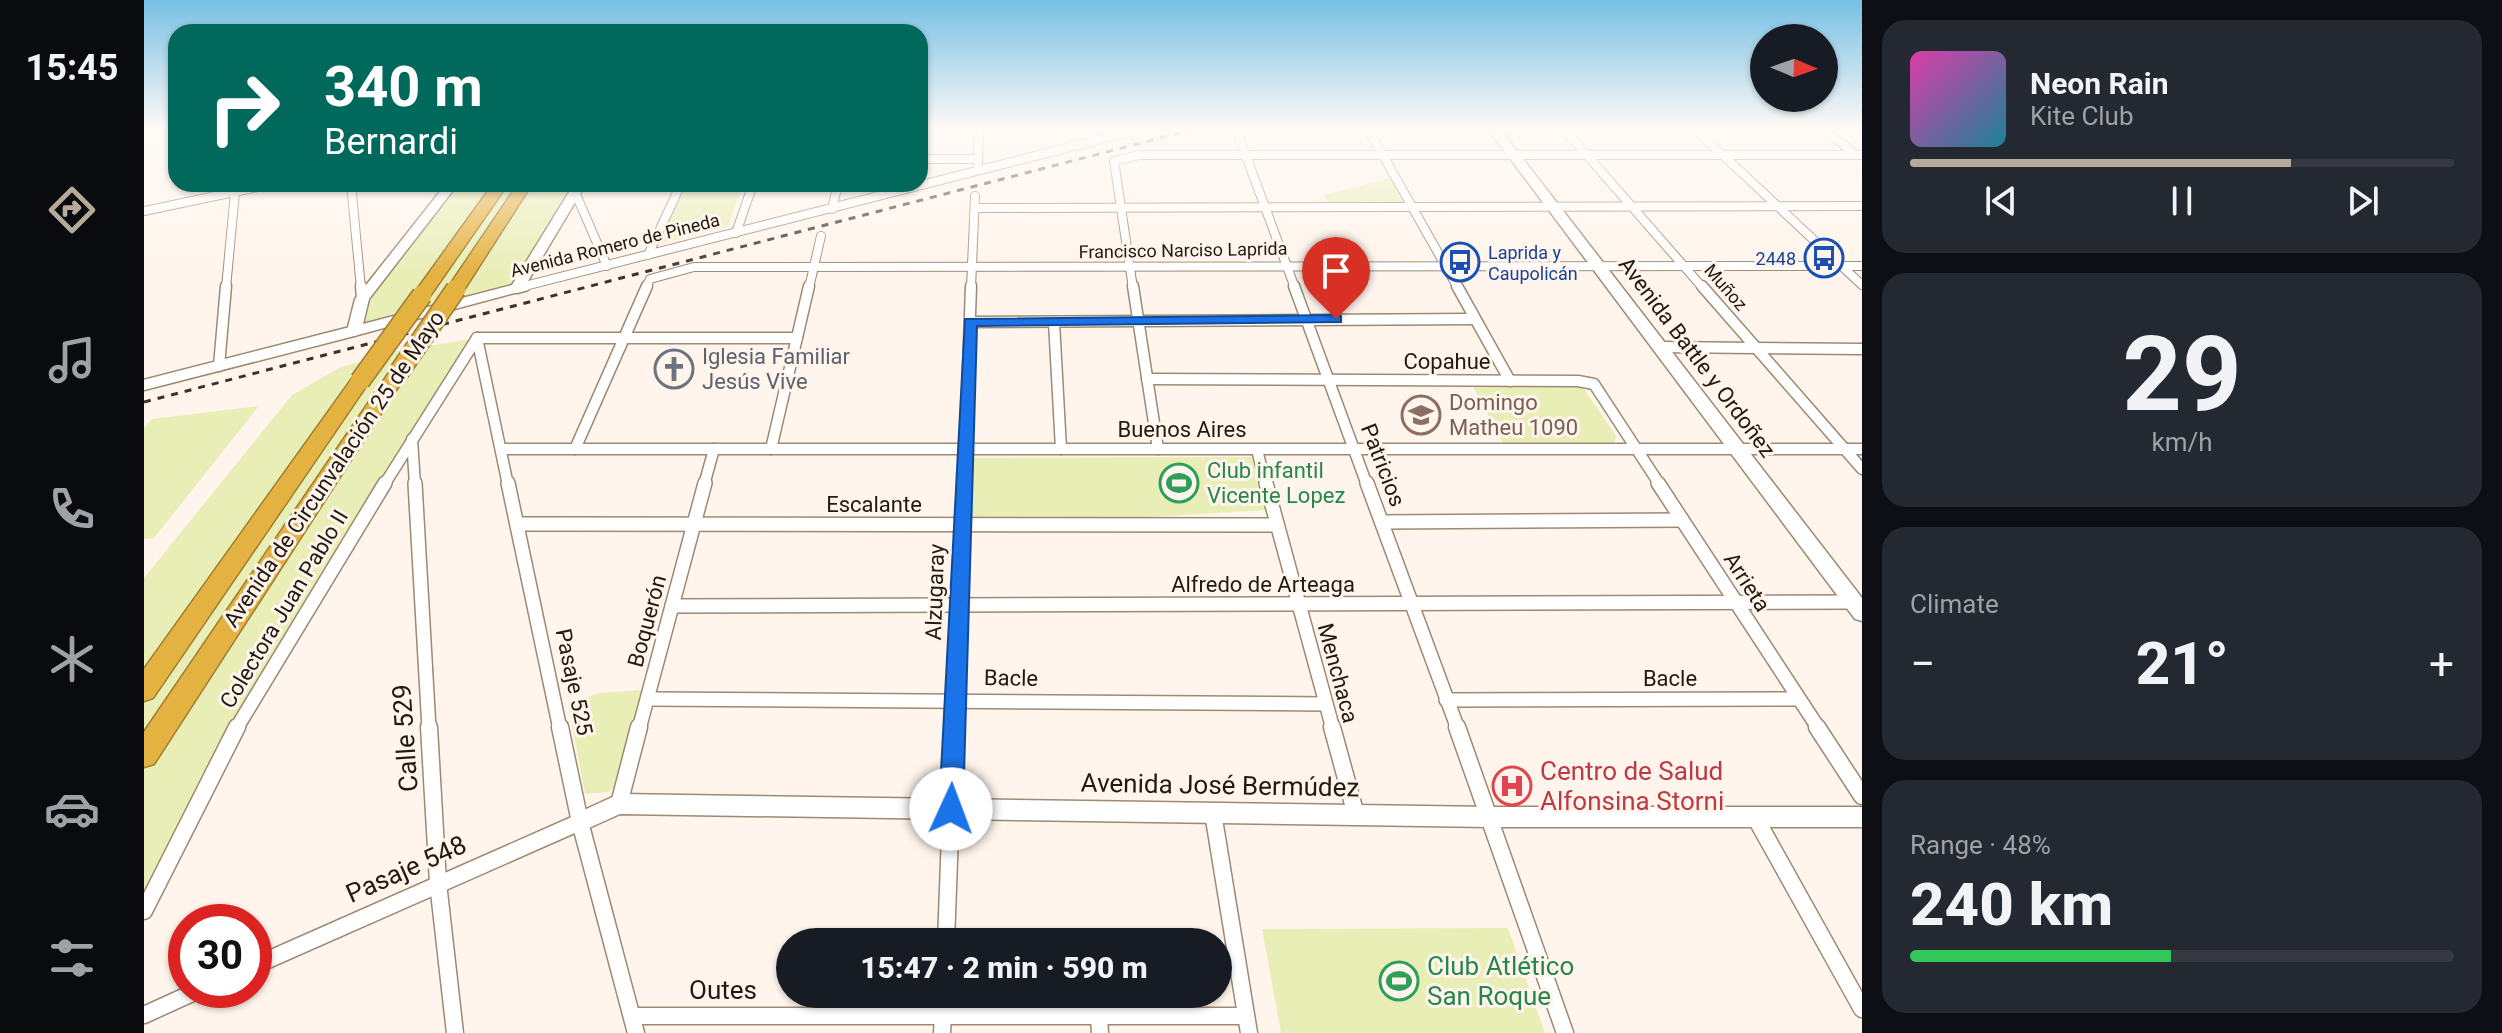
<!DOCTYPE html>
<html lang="en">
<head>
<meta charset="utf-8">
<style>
  :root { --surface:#171b24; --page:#242831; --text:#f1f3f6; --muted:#9ea1a6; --line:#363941; --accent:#b4ac98 }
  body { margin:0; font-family:Roboto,sans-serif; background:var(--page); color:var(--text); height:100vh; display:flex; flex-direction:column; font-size:30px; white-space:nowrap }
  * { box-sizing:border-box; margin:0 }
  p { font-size:26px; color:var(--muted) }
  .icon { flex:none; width:44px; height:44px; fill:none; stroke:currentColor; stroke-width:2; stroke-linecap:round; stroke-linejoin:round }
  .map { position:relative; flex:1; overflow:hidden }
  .side { display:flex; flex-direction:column; gap:20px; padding:20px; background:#0d0f14; width:640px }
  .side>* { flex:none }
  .top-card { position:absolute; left:24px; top:24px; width:760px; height:168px; border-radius:24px; box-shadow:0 2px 6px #0004; background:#00695c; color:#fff; overflow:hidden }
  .needle { width:52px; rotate:92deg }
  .tools { position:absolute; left:1606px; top:24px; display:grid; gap:16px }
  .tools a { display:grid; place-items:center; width:88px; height:88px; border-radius:50%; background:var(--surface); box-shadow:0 2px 6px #0004; font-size:40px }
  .speed { position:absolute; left:24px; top:904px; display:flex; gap:16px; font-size:40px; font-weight:700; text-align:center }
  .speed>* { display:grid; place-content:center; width:104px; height:104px; border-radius:50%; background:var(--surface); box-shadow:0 2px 6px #0004; line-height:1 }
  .speed .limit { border:12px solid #d22; background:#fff; color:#111 }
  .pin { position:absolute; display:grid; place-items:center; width:68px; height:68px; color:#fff; margin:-82px -34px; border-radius:50% 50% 50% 0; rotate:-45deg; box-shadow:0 0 8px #0007 }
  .pin .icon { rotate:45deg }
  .me { position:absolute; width:88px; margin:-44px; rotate:2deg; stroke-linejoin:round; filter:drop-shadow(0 0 6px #0008) }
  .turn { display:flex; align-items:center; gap:28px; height:168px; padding:0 24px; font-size:36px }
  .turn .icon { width:104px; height:104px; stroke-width:2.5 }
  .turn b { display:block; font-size:56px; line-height:68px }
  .big { font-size:60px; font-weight:800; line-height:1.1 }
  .side .card { flex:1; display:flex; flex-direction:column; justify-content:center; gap:12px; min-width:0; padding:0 28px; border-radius:24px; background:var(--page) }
  .side .dial { align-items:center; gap:0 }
  .dial b { font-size:104px; line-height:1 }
  .song { display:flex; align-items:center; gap:24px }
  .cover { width:96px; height:96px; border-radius:12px; background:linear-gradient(135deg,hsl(320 70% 55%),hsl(190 70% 35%)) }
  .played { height:8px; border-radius:4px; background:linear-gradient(90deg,var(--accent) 70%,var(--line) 70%) }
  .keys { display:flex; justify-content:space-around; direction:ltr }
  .heat { display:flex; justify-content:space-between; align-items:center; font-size:44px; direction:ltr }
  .charge { height:12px; border-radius:6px; background:linear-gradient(90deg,#34c759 48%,var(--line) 0) }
  .trip { position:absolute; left:632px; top:928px; width:456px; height:80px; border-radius:40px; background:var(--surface); box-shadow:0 2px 6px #0004; font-weight:800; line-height:80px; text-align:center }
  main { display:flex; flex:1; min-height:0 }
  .tab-bar { display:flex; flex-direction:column; width:144px; justify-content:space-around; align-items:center; background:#090b0e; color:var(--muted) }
  .tab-bar .icon { width:56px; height:56px }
  .tab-bar .on { color:var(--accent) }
  .tab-bar b { font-size:36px; color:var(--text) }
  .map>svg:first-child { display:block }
</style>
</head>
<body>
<main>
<nav class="tab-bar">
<b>15:45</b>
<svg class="icon on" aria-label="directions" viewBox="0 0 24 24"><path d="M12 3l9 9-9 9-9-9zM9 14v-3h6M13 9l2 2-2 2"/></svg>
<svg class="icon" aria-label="music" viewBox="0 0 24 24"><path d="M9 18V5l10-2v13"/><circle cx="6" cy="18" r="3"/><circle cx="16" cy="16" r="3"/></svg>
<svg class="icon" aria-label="phone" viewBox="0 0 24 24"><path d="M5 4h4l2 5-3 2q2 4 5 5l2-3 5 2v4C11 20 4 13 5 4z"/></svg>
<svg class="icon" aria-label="climate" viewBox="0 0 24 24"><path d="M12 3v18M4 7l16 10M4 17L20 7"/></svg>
<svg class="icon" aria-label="car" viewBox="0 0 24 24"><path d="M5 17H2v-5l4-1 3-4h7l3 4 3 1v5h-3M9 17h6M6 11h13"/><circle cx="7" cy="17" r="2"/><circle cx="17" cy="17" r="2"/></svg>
<svg class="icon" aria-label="filters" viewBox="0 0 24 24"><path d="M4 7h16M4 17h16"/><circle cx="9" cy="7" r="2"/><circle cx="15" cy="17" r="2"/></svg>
</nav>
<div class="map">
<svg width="1718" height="1033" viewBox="0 0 1718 1033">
  <rect width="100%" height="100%" fill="#fff5ec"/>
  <g fill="#e9eeb7">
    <polygon points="1246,178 1258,202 1183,202 1180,195"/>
    <polygon points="308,184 436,184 373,288 210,331 218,299"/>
    <polygon points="542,184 599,184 584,227 515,244"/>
    <polygon points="333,338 157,614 0,911 0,578 148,395 195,368 248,352"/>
    <polygon points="1328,385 1431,385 1441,390 1472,436 1470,443 1359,443"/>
    <polygon points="115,406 10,538 0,539 0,428 8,419"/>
    <polygon points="1108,457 1122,510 958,520 823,521 826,458"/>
    <polygon points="499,690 474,782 465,792 441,794 424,704 455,693"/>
    <polygon points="1364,928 1401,1033 1137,1033 1118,929"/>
  </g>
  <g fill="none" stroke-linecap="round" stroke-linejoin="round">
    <defs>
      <g id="minor-far3">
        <polyline points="1092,129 1151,288"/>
        <polyline points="1224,129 1314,288"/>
        <polyline points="1420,129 1559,288"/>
        <polyline points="1551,129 1718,285"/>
        <polyline points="1680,129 1712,155"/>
        <polyline points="776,159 834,159"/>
        <polyline points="834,165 835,129"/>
        <polyline points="207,184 217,288"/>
        <polyline points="431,192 463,266"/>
        <polyline points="831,208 1718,206"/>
        <polyline points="688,209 694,184"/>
        <polyline points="0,211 128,184"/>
        <polyline points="592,233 609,184"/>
        <polyline points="504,255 537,184"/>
        <polyline points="82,288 91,192"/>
        <polyline points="373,288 997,129"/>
        <polyline points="502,288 506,279 550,267 1718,266"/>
        <polyline points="665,288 677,236"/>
        <polyline points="827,288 831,196"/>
        <polyline points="989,288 970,161 996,155 1718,155"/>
      </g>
      <g id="minor-far2">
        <polyline points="217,286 218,299"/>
        <polyline points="989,286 1014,449"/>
        <polyline points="1150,286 1223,485"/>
        <polyline points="1313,286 1366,381"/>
        <polyline points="1558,286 1718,469"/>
        <polyline points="373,288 381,286"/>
        <polyline points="826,322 1329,319"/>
        <polyline points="910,322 917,449"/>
        <polyline points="333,338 364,485"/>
        <polyline points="333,338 653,338"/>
        <polyline points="1516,347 1718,349"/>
        <polyline points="75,366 82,286"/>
        <polyline points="1003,379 1434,381 1450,384 1516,485"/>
        <polyline points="0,385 210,331"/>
        <polyline points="268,439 271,485"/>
        <polyline points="358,449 1718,449"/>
        <polyline points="431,449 503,286"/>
        <polyline points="627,449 665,286"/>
        <polyline points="1113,450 1122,485"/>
        <polyline points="240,485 333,338"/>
        <polyline points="560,485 570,449"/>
        <polyline points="820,485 827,286"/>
      </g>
      <g id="minor-far1">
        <polyline points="271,483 285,729"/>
        <polyline points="364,483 416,729"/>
        <polyline points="1122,483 1189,729"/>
        <polyline points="1223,483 1314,729"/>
        <polyline points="1514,483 1675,729"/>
        <polyline points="1238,522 1538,520"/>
        <polyline points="375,524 1133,525"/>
        <polyline points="528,606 1710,602"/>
        <polyline points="504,699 1182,704"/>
        <polyline points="1302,700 1654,699"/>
        <polyline points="92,729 241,483"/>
        <polyline points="495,729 561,483"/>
        <polyline points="810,729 820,483"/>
      </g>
      <g id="minor">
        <polyline points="285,727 294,883 311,1033"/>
        <polyline points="416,727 436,822 492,1033"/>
        <polyline points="1188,727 1212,815"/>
        <polyline points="1313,727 1421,1033"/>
        <polyline points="1673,727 1718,796"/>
        <polyline points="475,804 495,727"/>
        <polyline points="1069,813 1105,1033"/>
        <polyline points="1611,817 1718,1009"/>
        <polyline points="0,911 93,727"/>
        <polyline points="802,942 810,727"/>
        <polyline points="110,966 436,822"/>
        <polyline points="0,1015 55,990"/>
        <polyline points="488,1016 1102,1016"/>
        <polyline points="955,1017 956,1033"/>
        <polyline points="798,1033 800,994"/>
      </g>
      <polygon id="tertiary" points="475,794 1346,807 1718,807 1718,827 1346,827 476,814 436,832 429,829 426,822 429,815"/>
      <g id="secondary">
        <polygon points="1344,129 1356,129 1718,598 1718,621 1711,619"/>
        <polygon points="302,184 314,184 225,299 219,324 368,285 430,184 442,184 378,291 210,336 205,334 203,331 211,299"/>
      </g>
      <g id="motorway">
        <polygon points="349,184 364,184 284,299 272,299 269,295"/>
        <polygon points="374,184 388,184 318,293 306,293 303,289"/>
        <polygon points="253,369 262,375 10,764 0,767 0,732 246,371"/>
        <polygon points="216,375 223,377 226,381 223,385 9,698 0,701 0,669 209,377"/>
      </g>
    </defs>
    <use href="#minor-far3" stroke="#9e8972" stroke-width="10"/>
    <use href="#minor-far2" stroke="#9e8972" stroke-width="13"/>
    <use href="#minor-far1" stroke="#9e8972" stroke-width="16"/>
    <use href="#minor" stroke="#9e8972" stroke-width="19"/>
    <use href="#tertiary" stroke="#9e8972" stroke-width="3"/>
    <use href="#secondary" stroke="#9e8972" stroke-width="3"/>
    <use href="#motorway" stroke="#a07d30" stroke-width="3"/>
    <use href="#minor-far3" stroke="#fff" stroke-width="8"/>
    <use href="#minor-far2" stroke="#fff" stroke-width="10"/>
    <use href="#minor-far1" stroke="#fff" stroke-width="13"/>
    <use href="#minor" stroke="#fff" stroke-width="16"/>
    <use href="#tertiary" fill="#fff" fill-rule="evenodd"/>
    <use href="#secondary" fill="#fff" fill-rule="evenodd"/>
    <use href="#motorway" fill="#e4b241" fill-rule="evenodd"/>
    <polyline stroke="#3b3229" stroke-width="3" stroke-dasharray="7 7" stroke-linecap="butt" points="0,402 1051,129"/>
    <defs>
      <g id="motorway-bridge">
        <polyline points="253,375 312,289"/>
        <polyline points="216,381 278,295"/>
      </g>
    </defs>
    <use href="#motorway-bridge" stroke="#a07d30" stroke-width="22" stroke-linecap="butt"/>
    <use href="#motorway-bridge" stroke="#e4b241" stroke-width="19"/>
  </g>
  <linearGradient id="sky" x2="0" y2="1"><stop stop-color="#77c0e4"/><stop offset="0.47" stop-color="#fffaf6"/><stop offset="1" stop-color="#fffaf6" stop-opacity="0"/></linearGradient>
  <rect width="1718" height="274" fill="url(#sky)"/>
  <polygon fill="#1a73e8" stroke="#114b97" stroke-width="2" points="1192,315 1197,316 1197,322 833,326 819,809 815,817 807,820 799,817 795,809 821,319"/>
  <defs>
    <symbol id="bus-ring" viewBox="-11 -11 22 22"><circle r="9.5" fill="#fff5ec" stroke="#1a4fb4" stroke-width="1.5"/><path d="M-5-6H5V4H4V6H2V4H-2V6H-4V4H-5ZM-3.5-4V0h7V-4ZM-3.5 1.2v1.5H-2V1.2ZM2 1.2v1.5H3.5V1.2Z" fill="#1a4fb4"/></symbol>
    <symbol id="church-ring" viewBox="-11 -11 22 22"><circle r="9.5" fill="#fff5ec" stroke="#6b7280" stroke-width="1.5"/><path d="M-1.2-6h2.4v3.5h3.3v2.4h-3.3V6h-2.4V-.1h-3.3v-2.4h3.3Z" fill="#6b7280"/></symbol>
    <symbol id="school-ring" viewBox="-11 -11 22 22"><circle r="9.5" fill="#fff5ec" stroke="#8d6e63" stroke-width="1.5"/><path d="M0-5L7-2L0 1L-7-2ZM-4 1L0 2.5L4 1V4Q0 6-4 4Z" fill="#8d6e63"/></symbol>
    <symbol id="stadium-ring" viewBox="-11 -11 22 22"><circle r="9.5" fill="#fff5ec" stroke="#2e9e5b" stroke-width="1.5"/><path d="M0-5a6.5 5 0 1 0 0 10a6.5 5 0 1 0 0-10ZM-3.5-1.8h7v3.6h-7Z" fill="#2e9e5b"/></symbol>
    <symbol id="hospital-ring" viewBox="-11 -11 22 22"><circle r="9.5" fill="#fff5ec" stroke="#e0444e" stroke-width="1.5"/><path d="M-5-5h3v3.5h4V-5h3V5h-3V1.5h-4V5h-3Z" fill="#e0444e"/></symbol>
  </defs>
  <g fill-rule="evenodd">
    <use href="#bus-ring" x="1658" y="236" width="44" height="44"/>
    <use href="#bus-ring" x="1294" y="240" width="44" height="44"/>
    <use href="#church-ring" x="508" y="347" width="44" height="44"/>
    <use href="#school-ring" x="1255" y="393" width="44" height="44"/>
    <use href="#stadium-ring" x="1013" y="461" width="44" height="44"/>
    <use href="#hospital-ring" x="1346" y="764" width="44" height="44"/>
    <use href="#stadium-ring" x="1233" y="959" width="44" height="44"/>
  </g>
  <g text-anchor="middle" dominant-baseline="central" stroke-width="6" stroke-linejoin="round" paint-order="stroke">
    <g font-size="18" fill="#221a11" stroke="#fff5ec">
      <text transform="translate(471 245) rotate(-14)">Avenida Romero de Pineda</text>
      <text transform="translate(1039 250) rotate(-1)">Francisco Narciso Laprida</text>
      <text transform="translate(1582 287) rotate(49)">Muñoz</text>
    </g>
    <g font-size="18" fill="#164399" stroke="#fff5ec" text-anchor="start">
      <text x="1344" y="252">Laprida y<tspan x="1344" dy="21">Caupolicán</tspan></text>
      <text x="1652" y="258" text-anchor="end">2448</text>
    </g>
    <g font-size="22" fill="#5b616d" stroke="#fff5ec" text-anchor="start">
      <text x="558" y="356">Iglesia Familiar<tspan x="558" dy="25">Jesús Vive</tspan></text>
    </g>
    <g font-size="22" fill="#221a11" stroke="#fff5ec">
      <text transform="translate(1553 357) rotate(53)">Avenida Battle y Ordoñez</text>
      <text x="1303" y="361">Copahue</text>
      <text x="1038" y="429">Buenos Aires</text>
      <text transform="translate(1239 465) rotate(69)">Patricios</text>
      <text transform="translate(190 469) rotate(-56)">Avenida de Circunvalación 25 de Mayo</text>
      <text x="730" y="504">Escalante</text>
      <text transform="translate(1603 582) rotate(57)">Arrieta</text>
      <text x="1119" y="584">Alfredo de Arteaga</text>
      <text transform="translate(791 592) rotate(-88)">Alzugaray</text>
      <text transform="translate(140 609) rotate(-59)">Colectora Juan Pablo II</text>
      <text transform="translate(503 621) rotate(-75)">Boquerón</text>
      <text transform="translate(1194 673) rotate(75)">Menchaca</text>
      <text transform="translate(867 678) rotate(1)">Bacle</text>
      <text x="1526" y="678">Bacle</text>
      <text transform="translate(430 682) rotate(78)">Pasaje 525</text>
    </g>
    <g font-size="22" fill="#785e54" stroke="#fff5ec" text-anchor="start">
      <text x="1305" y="402">Domingo<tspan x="1305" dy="25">Matheu 1090</tspan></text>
    </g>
    <g font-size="22" fill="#27864d" stroke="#fff5ec" text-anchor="start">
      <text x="1063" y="470">Club infantil<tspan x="1063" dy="25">Vicente Lopez</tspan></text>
    </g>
    <g font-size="26" fill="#221a11" stroke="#fff5ec">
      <text transform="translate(261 738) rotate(-94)">Calle 529</text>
      <text transform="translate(1076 785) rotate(1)">Avenida José Bermúdez</text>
      <text transform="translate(262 869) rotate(-24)">Pasaje 548</text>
      <text x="579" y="990">Outes</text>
    </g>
    <g font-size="26" fill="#be3a42" stroke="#fff5ec" text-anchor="start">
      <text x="1396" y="771">Centro de Salud<tspan x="1396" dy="30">Alfonsina Storni</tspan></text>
    </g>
    <g font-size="26" fill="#27864d" stroke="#fff5ec" text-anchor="start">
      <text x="1283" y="966">Club Atlético<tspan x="1283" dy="30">San Roque</tspan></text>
    </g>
  </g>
</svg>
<div class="tools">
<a><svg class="needle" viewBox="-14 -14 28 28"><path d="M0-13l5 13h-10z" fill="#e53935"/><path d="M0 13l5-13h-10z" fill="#9ea1a6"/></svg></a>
</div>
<div class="speed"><div class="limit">30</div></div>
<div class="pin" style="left:1192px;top:319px;background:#d93025"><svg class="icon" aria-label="arrive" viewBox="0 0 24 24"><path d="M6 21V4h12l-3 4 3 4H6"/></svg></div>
<svg class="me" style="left:807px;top:809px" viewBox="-20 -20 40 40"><circle r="19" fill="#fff"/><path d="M0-13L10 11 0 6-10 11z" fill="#1a73e8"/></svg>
<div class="trip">15:47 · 2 min · 590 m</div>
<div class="top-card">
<div class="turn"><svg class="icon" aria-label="right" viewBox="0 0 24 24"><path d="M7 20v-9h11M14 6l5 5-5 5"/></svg><div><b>340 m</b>Bernardi</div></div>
</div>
</div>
<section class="side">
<div class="card">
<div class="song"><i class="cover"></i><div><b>Neon Rain</b><p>Kite Club</p></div></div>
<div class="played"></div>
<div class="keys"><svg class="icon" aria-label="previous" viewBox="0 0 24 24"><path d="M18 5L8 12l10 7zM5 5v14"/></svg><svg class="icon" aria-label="pause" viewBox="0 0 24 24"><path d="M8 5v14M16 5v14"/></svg><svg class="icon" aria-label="next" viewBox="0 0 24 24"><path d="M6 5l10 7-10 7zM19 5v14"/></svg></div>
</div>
<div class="card dial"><b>29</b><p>km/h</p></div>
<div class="card"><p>Climate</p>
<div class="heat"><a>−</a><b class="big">21°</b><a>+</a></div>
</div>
<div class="card"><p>Range · 48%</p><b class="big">240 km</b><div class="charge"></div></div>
</section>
</main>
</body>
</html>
